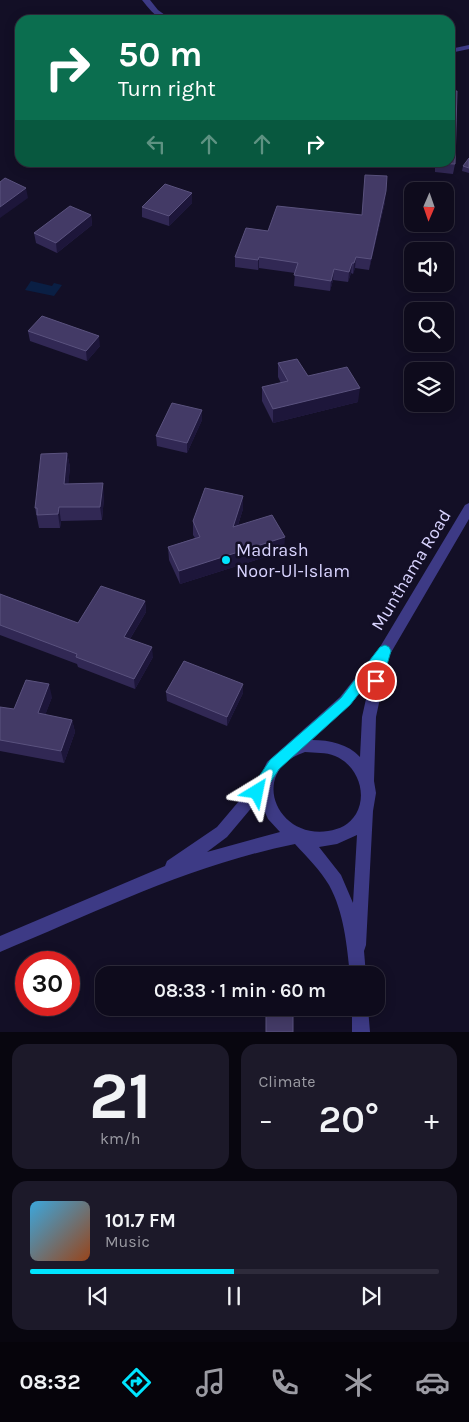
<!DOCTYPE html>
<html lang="en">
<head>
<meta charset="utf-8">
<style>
  :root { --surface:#0e0b1c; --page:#1c1929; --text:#f1f3f6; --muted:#9b9ba3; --line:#2e2b3b; --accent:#00e5ff }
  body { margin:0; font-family:Karla,sans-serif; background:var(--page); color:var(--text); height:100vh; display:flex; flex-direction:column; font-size:19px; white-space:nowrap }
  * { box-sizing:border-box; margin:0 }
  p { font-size:16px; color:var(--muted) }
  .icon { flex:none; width:28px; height:28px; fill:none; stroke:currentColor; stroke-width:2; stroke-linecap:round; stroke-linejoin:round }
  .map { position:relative; height:1032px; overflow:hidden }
  .side { display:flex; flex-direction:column; gap:12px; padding:12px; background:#08060f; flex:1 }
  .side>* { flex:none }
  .hud { position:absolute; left:15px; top:15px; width:440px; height:152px; border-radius:15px; box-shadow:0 2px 12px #0003,0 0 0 1px var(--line); background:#0b6e4f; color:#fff; overflow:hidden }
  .needle { width:32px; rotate:182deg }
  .buttons { position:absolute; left:404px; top:182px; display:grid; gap:10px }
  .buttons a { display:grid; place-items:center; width:50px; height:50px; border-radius:10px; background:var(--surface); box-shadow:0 2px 12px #0003,0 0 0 1px var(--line); font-size:25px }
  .speed { position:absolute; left:15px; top:951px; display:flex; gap:10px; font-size:25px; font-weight:700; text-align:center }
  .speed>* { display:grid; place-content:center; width:65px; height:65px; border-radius:50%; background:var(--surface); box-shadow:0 2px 12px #0003,0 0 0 1px var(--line); line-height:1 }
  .speed .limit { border:8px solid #d22; background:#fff; color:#111 }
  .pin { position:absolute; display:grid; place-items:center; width:42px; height:42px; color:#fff; margin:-21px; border:2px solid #fff; border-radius:50%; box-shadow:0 1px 5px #0007 }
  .me { position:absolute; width:55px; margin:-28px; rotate:35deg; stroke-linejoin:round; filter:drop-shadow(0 0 4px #0008) }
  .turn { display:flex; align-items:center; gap:18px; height:105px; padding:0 20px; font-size:22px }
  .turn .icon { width:65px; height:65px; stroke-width:2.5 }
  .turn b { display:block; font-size:35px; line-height:42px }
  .lanes { display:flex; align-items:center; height:48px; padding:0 20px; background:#0003; justify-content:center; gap:25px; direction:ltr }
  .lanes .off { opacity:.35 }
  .big { font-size:38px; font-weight:600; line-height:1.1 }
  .side .tile { flex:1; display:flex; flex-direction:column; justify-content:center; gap:8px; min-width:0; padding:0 18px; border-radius:15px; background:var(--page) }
  .side .dial { align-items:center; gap:0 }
  .dial b { font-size:65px; line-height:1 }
  .song { display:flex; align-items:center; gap:15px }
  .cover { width:60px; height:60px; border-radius:8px; background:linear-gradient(135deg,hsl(200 70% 55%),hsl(20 70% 35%)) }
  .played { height:5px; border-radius:2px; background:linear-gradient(90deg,var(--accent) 50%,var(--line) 50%) }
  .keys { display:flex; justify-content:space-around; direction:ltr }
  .heat { display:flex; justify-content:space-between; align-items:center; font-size:28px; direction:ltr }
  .side .tiles { flex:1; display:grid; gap:12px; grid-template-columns:1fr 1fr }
  .tile:last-child { grid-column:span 2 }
  .trip { position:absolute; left:95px; top:966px; width:290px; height:50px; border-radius:15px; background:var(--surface); box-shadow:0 2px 12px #0003,0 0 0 1px var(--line); font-weight:600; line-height:50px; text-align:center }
  .menu { display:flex; height:80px; justify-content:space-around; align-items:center; background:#06040b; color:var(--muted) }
  .menu .icon { width:35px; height:35px }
  .menu .active { color:var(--accent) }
  .menu b { font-size:22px; color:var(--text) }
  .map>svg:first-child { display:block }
</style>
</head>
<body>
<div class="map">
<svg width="469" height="1032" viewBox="0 0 469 1032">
  <rect width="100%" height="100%" fill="#130f26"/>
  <polygon fill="#0a1f44" points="31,281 52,286 54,283 62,285 54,296 25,290"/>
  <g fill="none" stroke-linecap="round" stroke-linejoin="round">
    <g fill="#3d3a85" fill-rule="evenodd">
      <path d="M142 0H150L158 10 172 20C157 20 151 11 142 0Z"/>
      <polygon points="469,45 469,49 450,53 450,49"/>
    </g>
    <g fill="#3d3a85" fill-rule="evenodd">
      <path d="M469 503V519L389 656 376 717 374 781 376 793 373 811 366 945 364 951 366 975H350C347 946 344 912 329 885 320 870 307 857 295 844 187 866 100 911 0 952V936L165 866 167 861 217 827 261 775 267 762 340 697 380 647 465 505ZM370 681 362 717 360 757C348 744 330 740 312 740L350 705ZM305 752C315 753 326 752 335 756 357 765 368 793 356 814 349 825 340 829 328 831 276 839 248 771 305 752ZM259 799 268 819 280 832 207 852 227 837ZM357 835 353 903 341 875 319 847 337 844Z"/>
      <polygon points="352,1008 368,1008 370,1032 352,1032"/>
    </g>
  </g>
  <g fill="#312854">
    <polygon points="469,158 469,173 462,171 463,166"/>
    <polygon points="435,162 450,162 455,164 453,174 435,172"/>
    <polygon points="192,193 192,203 169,226 142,217 142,207"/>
    <polygon points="385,202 369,270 355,268 353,274 351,273 348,282 333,280 330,291 294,286 295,273 259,268 258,270 235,267 235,257 268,231 362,215"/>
    <polygon points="91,215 92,225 57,253 36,243 34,233"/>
    <polygon points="28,331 100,346 87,361 30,341"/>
    <polygon points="278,363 308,376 358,402 273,423 262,401 262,387 281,383 278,377"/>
    <polygon points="202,420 187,453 157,446 156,436"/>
    <polygon points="67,453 70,467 68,484 104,497 102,520 61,521 60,528 39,528 35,508"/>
    <polygon points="243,496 243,509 238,525 284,551 180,584 169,560 168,547 195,538 193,535 193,521"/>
    <polygon points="0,594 78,623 145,601 146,612 130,639 153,657 135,689 78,667 77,664 0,635"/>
    <polygon points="166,692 243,693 227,726 167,701"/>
    <polygon points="52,697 45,715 72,720 75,732 64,763 0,751 0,707 14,709"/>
  </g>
  <g fill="#1d163a">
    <polygon points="26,188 28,198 0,218 0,207"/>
    <polygon points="386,191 385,202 369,270 371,259"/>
    <polygon points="192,193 192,203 169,226 169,216"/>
    <polygon points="91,215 92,225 57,253 56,243"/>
    <polygon points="259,257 259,268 258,270 258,260"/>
    <polygon points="356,257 355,268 353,274 354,263"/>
    <polygon points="352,263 351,273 348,282 349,272"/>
    <polygon points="334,269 333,280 330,291 331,281"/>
    <polygon points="99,336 100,346 87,361 86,351"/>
    <polygon points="360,388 358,402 273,423 273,409"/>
    <polygon points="202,410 202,420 187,453 187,443"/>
    <polygon points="67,453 70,467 67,498 64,484"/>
    <polygon points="103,483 104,497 102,520 100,507"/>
    <polygon points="243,496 243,509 233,540 233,527"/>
    <polygon points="59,507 61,521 60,528 58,514"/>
    <polygon points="285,537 284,551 180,584 179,571"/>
    <polygon points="145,601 146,612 125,647 124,637"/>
    <polygon points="152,647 153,657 135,689 134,679"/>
    <polygon points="49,684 52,697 41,726 38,713"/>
    <polygon points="243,684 243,693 227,726 227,717"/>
    <polygon points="72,720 75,732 64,763 61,751"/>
  </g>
  <g fill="#433a66" stroke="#5a527e">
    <polygon points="450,91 457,91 455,164 436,163 450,162"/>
    <polygon points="469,158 469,168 463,166"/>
    <polygon points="365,175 387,176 386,191 371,259 356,257 354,263 352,263 349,272 334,269 331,281 294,275 298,263 259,257 258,260 235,257 246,228 268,231 277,206 362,215"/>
    <polygon points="5,178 26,188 0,207 0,182"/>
    <polygon points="165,184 192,193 169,216 142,207"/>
    <polygon points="70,206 91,215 56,243 34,233"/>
    <polygon points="42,316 99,336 86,351 28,331"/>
    <polygon points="297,359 308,376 347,367 360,388 273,409 262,387 288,381 278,363"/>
    <polygon points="172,403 202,410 187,443 156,436"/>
    <polygon points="67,453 64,484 103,483 100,507 59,507 58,514 37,515 37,508 35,508 41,454"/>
    <polygon points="205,488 243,496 233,527 272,515 285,537 179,571 168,547 200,537 193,521"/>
    <polygon points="101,586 145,601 124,637 152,647 134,679 76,657 77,654 0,625 0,594 78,623"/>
    <polygon points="184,661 243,684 227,717 166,692"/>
    <polygon points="26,680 49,684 38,713 72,720 61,751 0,740 0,707 14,709"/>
    <rect x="266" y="1008" width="27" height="24"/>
  </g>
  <polygon fill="#00e5ff" stroke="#0095a6" points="385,645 389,647 391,651 381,685 376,687 372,685 371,678 350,705 279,769 262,796 257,798 252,796 250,792 252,787 270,760 341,698 380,647"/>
  <circle fill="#00e5ff" stroke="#130f26" stroke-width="2" cx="226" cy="560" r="5"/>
  <g text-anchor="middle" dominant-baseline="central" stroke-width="5" stroke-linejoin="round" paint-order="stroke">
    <g font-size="18" fill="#d9d4ff" stroke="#130f26" text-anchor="start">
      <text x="236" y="550">Madrash<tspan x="236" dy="21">Noor-Ul-Islam</tspan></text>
    </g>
    <g font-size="18" fill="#d9d4ff" stroke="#130f26">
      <text transform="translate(411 570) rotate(-59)">Munthama Road</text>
    </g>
  </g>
</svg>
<div class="buttons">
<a><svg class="needle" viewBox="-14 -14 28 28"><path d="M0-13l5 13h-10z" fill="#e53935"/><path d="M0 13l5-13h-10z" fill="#9b9ba3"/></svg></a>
<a><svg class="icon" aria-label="sound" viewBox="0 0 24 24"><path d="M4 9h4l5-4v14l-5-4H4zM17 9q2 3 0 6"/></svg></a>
<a><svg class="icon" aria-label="search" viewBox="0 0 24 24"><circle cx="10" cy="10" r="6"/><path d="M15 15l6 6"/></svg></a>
<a><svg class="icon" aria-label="layers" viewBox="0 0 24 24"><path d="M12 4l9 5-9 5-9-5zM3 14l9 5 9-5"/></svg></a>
</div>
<div class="speed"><div class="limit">30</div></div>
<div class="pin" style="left:376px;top:681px;background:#d93025"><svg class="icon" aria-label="arrive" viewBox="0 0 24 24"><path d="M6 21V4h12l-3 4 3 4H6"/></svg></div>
<svg class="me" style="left:257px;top:792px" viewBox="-20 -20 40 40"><path d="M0-17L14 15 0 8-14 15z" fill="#00e5ff" stroke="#fff" stroke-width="4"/></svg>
<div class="trip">08:33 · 1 min · 60 m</div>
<div class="hud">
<div class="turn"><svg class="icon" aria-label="right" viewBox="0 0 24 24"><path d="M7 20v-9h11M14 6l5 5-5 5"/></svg><div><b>50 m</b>Turn right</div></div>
<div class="lanes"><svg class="icon off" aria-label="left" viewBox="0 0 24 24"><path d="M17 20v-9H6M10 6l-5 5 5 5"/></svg><svg class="icon off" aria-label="ahead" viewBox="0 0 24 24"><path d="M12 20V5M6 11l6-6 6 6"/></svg><svg class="icon off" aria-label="ahead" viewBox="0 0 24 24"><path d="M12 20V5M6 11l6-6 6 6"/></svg><svg class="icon" aria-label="right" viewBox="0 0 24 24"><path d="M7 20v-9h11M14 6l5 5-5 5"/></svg></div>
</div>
</div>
<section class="side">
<div class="tiles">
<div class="tile dial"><b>21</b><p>km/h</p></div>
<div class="tile"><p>Climate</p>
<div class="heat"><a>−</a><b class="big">20°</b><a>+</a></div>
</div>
<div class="tile">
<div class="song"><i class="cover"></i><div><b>101.7 FM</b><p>Music</p></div></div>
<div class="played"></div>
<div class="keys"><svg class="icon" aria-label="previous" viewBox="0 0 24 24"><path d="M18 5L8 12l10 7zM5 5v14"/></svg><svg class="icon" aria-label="pause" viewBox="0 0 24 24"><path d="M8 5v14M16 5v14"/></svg><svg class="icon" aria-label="next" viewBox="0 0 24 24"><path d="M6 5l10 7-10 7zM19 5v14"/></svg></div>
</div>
</div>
</section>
<nav class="menu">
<b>08:32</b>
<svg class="icon active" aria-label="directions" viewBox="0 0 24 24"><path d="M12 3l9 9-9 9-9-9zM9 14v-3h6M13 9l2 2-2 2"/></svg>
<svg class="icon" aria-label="music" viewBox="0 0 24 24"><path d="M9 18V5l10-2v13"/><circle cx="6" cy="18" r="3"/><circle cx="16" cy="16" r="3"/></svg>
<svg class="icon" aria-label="phone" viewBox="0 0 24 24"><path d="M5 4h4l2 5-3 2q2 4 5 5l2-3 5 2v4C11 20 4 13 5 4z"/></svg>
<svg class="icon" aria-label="climate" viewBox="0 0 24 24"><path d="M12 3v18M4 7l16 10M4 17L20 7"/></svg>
<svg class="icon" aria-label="car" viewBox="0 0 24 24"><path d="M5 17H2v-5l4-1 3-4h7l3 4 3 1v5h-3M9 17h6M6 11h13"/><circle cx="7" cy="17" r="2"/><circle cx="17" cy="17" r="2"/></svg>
</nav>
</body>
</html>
